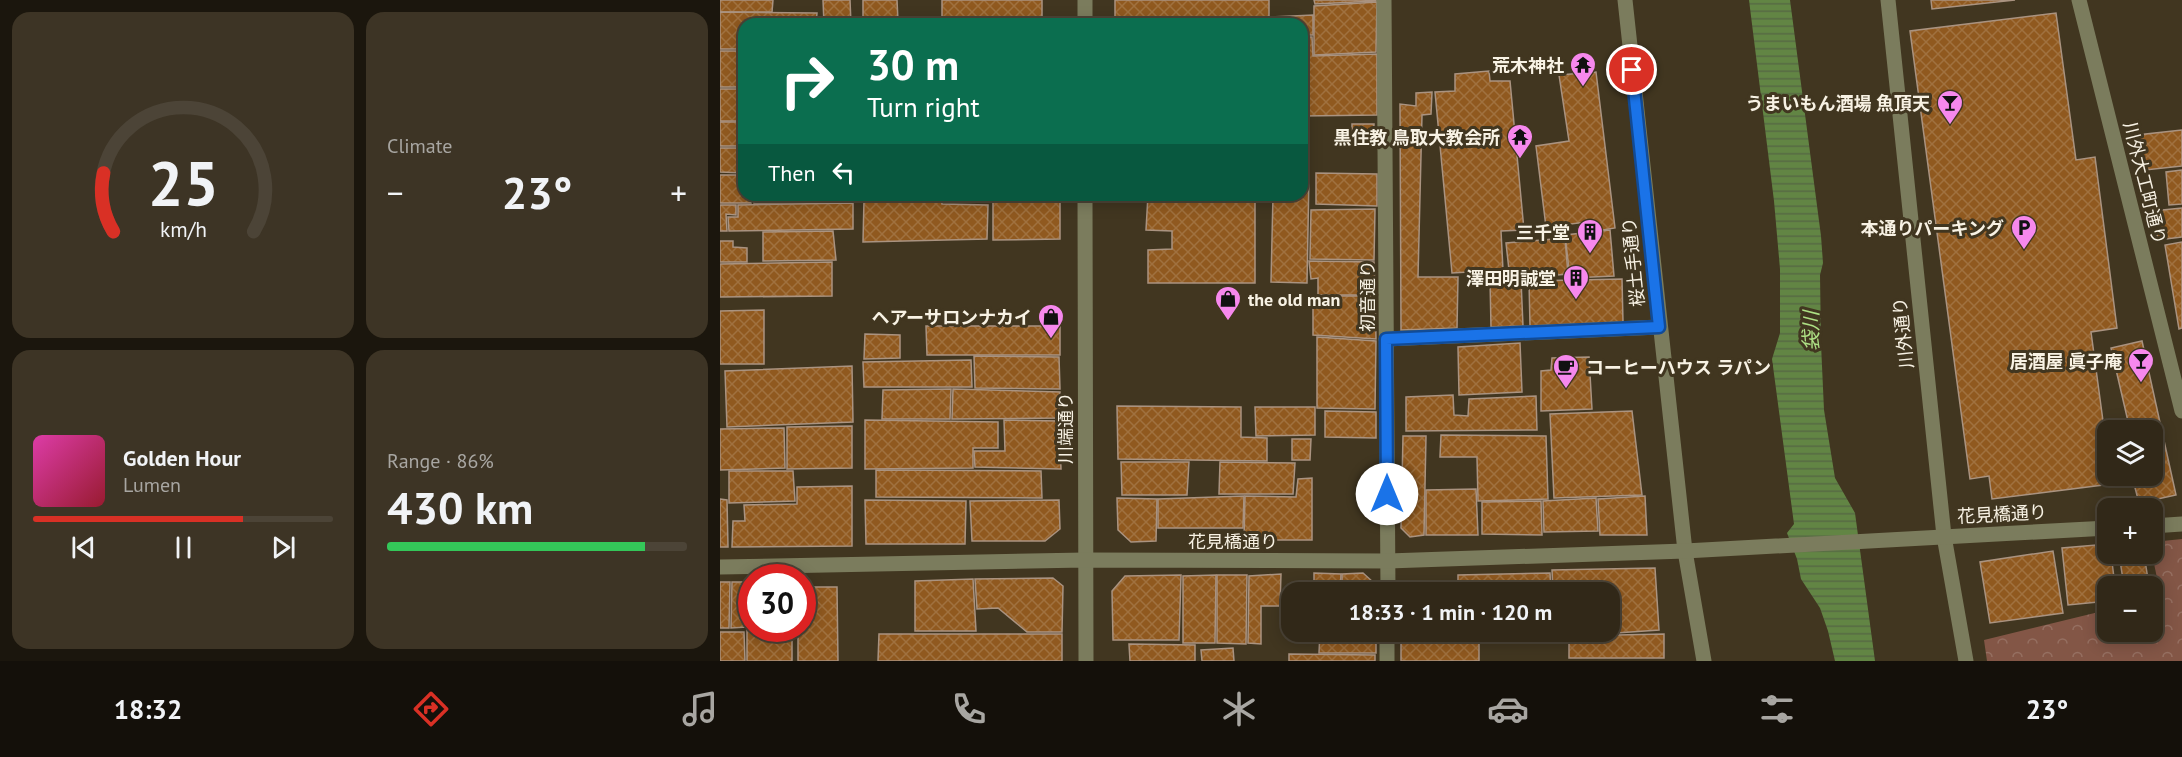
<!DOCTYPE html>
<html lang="en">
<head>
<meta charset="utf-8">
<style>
  :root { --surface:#312818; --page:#3d3425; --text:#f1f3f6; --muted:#a8a6a2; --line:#4c4437; --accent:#d93025 }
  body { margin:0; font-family:"PT Sans","Noto Sans JP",sans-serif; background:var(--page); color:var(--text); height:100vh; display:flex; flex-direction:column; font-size:22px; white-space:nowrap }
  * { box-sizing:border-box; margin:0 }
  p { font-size:20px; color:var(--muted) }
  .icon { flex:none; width:33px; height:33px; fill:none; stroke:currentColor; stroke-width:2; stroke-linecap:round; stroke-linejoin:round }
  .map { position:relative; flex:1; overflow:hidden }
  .sheet { display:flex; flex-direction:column; gap:12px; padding:12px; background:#1b160d; width:720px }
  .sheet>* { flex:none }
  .banner { position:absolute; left:18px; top:18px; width:570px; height:183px; border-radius:18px; box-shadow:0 3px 15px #0003,0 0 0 2px var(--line); background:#0b6e4f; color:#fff; overflow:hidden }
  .buttons { position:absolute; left:1377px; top:420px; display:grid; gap:12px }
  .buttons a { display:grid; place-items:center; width:66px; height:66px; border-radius:12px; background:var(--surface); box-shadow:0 3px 15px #0003,0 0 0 2px var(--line); font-size:30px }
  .speed { position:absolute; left:18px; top:564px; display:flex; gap:12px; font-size:30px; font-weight:700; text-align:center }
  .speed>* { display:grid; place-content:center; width:78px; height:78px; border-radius:50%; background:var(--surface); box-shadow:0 3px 15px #0003,0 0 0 2px var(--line); line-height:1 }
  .speed .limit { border:9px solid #d22; background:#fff; color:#111 }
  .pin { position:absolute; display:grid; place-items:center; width:51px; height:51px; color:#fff; margin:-26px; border:3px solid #fff; border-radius:50%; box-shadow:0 2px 6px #0007 }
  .me { position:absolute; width:66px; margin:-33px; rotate:0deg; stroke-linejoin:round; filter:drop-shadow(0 0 4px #0008) }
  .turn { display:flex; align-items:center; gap:21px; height:126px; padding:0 30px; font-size:27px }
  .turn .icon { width:78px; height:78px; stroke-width:2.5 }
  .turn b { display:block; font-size:42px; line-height:51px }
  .then { display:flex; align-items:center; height:57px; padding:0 30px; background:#0003; gap:12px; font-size:22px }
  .big { font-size:45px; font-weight:600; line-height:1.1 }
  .sheet .widget { flex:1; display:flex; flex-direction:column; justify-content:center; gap:9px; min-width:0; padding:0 21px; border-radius:18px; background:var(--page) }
  .sheet .dial { align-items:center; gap:0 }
  .dial svg { height:156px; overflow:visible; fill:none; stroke:var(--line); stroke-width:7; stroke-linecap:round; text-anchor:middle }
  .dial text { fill:var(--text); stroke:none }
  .song { display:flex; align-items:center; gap:18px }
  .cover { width:72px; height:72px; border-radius:9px; background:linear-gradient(135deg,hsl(320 70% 55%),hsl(350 70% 35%)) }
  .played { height:6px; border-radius:3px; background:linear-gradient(90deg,var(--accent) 70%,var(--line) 70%) }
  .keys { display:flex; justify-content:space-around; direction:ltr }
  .heat { display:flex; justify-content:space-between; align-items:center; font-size:33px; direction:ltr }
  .charge { height:9px; border-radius:4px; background:linear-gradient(90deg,#34c759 86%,var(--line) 0) }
  .sheet .tiles { flex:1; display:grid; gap:12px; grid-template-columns:repeat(2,1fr) }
  .trip { position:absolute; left:561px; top:582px; width:339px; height:60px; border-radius:18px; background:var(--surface); box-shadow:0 3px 15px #0003,0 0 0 2px var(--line); font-weight:600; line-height:60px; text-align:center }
  .dock { display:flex; height:96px; justify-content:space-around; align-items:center; background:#14100a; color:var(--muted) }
  .dock .icon { width:42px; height:42px }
  .dock .on { color:var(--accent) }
  .dock b { font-size:27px; color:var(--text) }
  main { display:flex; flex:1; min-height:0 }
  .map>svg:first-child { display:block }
</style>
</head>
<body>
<main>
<section class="sheet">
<div class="tiles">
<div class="widget dial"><svg viewBox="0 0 100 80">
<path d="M14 69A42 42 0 1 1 86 69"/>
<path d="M14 69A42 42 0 0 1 9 39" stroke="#d93025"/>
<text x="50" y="56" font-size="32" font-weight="700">25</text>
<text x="50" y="72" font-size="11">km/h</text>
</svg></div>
<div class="widget"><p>Climate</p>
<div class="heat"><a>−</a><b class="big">23°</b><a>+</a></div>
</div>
<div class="widget">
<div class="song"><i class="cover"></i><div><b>Golden Hour</b><p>Lumen</p></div></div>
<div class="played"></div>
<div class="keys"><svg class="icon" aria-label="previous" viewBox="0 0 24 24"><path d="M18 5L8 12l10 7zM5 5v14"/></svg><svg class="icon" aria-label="pause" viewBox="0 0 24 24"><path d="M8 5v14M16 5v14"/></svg><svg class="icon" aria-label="next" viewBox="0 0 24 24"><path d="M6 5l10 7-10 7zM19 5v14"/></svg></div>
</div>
<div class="widget"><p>Range · 86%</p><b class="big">430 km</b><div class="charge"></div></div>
</div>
</section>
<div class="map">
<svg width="1462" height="661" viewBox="0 0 1462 661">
  <defs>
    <pattern id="park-crowns" width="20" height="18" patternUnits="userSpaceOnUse" patternTransform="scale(1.5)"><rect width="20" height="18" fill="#835646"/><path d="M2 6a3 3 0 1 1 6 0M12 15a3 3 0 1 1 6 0" fill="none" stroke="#956f61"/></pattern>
    <pattern id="water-rules" width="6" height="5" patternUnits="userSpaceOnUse" patternTransform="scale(1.5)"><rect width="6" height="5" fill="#628544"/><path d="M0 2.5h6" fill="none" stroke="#576a44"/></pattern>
    <pattern id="building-cross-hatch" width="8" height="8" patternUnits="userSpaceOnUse" patternTransform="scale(1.5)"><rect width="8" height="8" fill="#90591f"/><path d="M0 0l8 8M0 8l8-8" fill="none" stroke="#a0713f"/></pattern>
  </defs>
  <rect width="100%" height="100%" fill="#413620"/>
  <polygon fill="url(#park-crowns)" points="1462,539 1462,661 1267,661 1264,640 1387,610 1388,632 1432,632 1433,599 1441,597 1432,554 1433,542"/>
  <polygon fill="url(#water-rules)" points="1029,0 1070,0 1101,236 1103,263 1100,275 1101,344 1104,410 1115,478 1135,513 1155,661 1115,661 1108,631 1100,608 1081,579 1077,559 1067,533 1074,524 1052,359 1060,333 1060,269 1054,201"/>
  <g fill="url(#building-cross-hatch)" stroke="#aa9380" stroke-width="1.5">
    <polygon points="0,0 53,0 52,12 0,12"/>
    <polygon points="103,0 130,0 131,24 104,24"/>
    <polygon points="143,0 177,0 178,21 143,22"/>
    <rect x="222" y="0" width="100" height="20"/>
    <polygon points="395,0 549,0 549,17 593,15 593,35 582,35 582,24 395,24"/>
    <polygon points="594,0 656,0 656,1 595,4"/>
    <polygon points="1211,0 1295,0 1212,9"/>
    <polygon points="657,2 656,52 594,55 594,6"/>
    <polygon points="0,12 97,13 96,24 24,24 24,49 0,49"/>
    <polygon points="1336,13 1356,160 1375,157 1397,328 1371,332 1388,458 1388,476 1390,476 1391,484 1272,499 1269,476 1250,479 1190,31"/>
    <polygon points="582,37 592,37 593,56 657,54 657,115 582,116"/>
    <rect x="0" y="51" width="24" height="36"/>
    <polygon points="769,71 770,81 790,81 804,230 781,231 783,270 732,273 715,92 735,91 735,74"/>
    <polygon points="876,72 895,228 877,231 875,221 826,227 816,146 849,141 839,75"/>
    <polygon points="0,89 22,89 24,121 0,121"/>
    <polygon points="712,92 711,114 702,115 698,277 738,277 737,328 681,330 680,104 696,106 696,93"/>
    <rect x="0" y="122" width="24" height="24"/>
    <polygon points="632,124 654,124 653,145 632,145"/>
    <polygon points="1462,130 1462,166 1425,170 1417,135"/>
    <polygon points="0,148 24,148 24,173 0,172"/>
    <polygon points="1462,170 1462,204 1449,205 1446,172"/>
    <polygon points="596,173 657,174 657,206 596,204"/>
    <polygon points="582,174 589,175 587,283 551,282 553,195 582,195"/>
    <polygon points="0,175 24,175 24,195 31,195 31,203 0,203"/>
    <polygon points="34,195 117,195 116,202 34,203"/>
    <polygon points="178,195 221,195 222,204 268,205 267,239 143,242 144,200 178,201"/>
    <polygon points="340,195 340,239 273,240 273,196"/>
    <polygon points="428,195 535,195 535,283 428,283 428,250 452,249 452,231 426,230"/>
    <polygon points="133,203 133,229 9,231 8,217 18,217 18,205"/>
    <polygon points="0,205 16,205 16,215 6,214 7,231 0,231"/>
    <polygon points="1462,208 1462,237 1438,240 1433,211"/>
    <polygon points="655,209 654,260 590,259 591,210"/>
    <polygon points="890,230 894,276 850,278 845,235"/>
    <polygon points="113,231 116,260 43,261 43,232"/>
    <polygon points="845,238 848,274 790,279 786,243"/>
    <polygon points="0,241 13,241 13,247 27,248 27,262 0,262"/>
    <polygon points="1462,242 1462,328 1459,329 1445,245"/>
    <polygon points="589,261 654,262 655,295 598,295 598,278 591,279"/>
    <polygon points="112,262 112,296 0,297 0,264"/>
    <polygon points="902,279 903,322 810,326 809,281"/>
    <polygon points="770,280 801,280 803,326 771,327"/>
    <polygon points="593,296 655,296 656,339 593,335"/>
    <polygon points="44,310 44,364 0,364 0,311"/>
    <polygon points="206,326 340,326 340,355 207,355"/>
    <polygon points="145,334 180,335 180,358 144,359"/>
    <polygon points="597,337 656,341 655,409 597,408"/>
    <polygon points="1422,341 1456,495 1419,503 1412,476 1432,476 1432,430 1410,430 1391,348"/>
    <polygon points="800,343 802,392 739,395 738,347"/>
    <polygon points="254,356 339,357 340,389 255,388"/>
    <polygon points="869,357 872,409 821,411 821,371 831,370 832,358"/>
    <polygon points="251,360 252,387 144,387 143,362"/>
    <polygon points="132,366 133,422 7,427 5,371"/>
    <polygon points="231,389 230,419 162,419 163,390"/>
    <polygon points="233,389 340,392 339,418 232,419"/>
    <polygon points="733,395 734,415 748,416 749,399 816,396 817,430 686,431 686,397"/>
    <polygon points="397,406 521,407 521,437 547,438 547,461 398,459"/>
    <polygon points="535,407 595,407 595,435 536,436"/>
    <polygon points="605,411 656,412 656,438 605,437"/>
    <polygon points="912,411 922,495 834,498 830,414"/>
    <polygon points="145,420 278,422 278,448 253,448 253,468 145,469"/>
    <polygon points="284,420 339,421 341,469 255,467 254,451 285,451"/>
    <polygon points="132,426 132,468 67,469 67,427"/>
    <polygon points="64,428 65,468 0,470 0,429"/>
    <polygon points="721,435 826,436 828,499 758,501 757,457 720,457"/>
    <polygon points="683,436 706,436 704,535 690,537 681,528"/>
    <polygon points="572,439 591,439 590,460 572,460"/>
    <polygon points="401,462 469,462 467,495 402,495"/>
    <polygon points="500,462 575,463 573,494 499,494"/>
    <polygon points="156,470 321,471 322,498 156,497"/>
    <polygon points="9,471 73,471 75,501 9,503"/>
    <polygon points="592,478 592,540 524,540 525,496 576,497 578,479"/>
    <polygon points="132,486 132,546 12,547 13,521 25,521 24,505 77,504 77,487"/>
    <polygon points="756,489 758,535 706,535 706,490"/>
    <polygon points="524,496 523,528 438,528 438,499"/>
    <polygon points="925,496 927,535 880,535 878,499"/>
    <polygon points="397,498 437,499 436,541 411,542 398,530"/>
    <polygon points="876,498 878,531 824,532 823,501"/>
    <polygon points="0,499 7,500 8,547 0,547"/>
    <polygon points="145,500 246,501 245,544 146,544"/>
    <polygon points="339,500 340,529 325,541 252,541 250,501"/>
    <polygon points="821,501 822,535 762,534 762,502"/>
    <polygon points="1388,544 1388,554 1391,554 1395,586 1388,586 1388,601 1348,605 1342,548"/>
    <polygon points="1333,551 1343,613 1270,623 1260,562"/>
    <polygon points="1399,554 1424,554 1429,586 1404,586"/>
    <polygon points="935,568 939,630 882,634 882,632 890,632 890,592 833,592 832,570"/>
    <polygon points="594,573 621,574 620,592 594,592"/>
    <polygon points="643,573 653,582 653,592 622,592 622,574"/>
    <polygon points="830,573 831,592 738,592 738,575"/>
    <polygon points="561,574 560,606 541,606 541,644 528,643 529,576"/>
    <polygon points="461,575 459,640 393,640 392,591 405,576"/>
    <polygon points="496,575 495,643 463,643 463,576"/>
    <polygon points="497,575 527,575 526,644 497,643"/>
    <polygon points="333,578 343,586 342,632 307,632 278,608 257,609 255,579"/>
    <polygon points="253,579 256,631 195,631 195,581"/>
    <polygon points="0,582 10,582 9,628 0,628"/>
    <polygon points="12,582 32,582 32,628 72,628 72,661 27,661 27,627 11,628"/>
    <rect x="681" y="582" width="53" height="10"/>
    <polygon points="87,587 117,587 118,661 78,661 78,628 82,628 82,607 88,606"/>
    <polygon points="0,632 24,632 25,661 0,661"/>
    <polygon points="600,632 656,632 656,653 599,653"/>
    <rect x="681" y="632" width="78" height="29"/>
    <polygon points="159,634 342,634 342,661 158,661"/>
    <polygon points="944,634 944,658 849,658 849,636"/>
    <polygon points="409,644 475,645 475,661 410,661"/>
    <polygon points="513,648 514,661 482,661 481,650"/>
    <polygon points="569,654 655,655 655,661 569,661"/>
  </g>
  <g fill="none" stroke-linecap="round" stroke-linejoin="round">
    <g stroke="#7b7c5d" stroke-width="15">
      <polyline points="365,0 365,24"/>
      <polyline points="664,0 668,592"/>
      <polyline points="905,0 965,551 984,661"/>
      <polyline points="1168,0 1224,536 1246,661"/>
      <polyline points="1359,0 1462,411"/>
      <polyline points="365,195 366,661"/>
      <polyline points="666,339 939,327"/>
      <polyline points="1432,526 1462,524"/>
      <polyline points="0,567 365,560 668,561 965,551 1388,528"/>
      <polyline points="667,661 667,632"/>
    </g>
  </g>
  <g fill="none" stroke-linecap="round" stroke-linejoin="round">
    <defs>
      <polyline id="route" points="667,494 666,339 939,327 912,70"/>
    </defs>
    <use href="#route" stroke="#114b97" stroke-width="15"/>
    <use href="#route" stroke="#1a73e8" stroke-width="10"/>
  </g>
  <defs>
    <symbol id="temple-pin" viewBox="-11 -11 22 30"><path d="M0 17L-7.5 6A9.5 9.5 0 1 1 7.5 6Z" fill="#f688ed" stroke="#413620"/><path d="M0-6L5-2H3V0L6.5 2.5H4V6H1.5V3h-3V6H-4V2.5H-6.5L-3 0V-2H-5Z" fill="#111"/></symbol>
    <symbol id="bar-pin" viewBox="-11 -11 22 30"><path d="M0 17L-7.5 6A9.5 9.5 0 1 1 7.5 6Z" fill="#f688ed" stroke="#413620"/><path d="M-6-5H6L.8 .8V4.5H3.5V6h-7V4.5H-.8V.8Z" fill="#111"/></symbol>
    <symbol id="parking-pin" viewBox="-11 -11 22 30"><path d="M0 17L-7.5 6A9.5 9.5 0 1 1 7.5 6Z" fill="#f688ed" stroke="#413620"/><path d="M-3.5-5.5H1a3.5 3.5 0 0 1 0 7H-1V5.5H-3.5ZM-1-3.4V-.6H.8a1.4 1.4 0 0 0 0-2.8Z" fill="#111"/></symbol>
    <symbol id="building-pin" viewBox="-11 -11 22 30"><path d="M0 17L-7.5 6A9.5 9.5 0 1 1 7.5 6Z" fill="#f688ed" stroke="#413620"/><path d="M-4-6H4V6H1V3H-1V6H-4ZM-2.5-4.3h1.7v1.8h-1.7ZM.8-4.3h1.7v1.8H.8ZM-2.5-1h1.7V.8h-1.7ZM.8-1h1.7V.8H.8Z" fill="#111"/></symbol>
    <symbol id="shop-pin" viewBox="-11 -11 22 30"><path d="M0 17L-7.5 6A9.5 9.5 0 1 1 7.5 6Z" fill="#f688ed" stroke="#413620"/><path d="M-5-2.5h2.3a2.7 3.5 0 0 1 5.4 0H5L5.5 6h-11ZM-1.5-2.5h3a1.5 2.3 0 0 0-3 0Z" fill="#111"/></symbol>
    <symbol id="cafe-pin" viewBox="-11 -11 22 30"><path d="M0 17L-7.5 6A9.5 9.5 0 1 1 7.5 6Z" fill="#f688ed" stroke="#413620"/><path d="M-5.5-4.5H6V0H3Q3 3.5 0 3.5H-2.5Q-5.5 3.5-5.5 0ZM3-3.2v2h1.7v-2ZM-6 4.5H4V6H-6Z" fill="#111"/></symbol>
  </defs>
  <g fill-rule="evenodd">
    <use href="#temple-pin" x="848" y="50" width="30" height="40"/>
    <use href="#bar-pin" x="1215" y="88" width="30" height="40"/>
    <use href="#temple-pin" x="785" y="122" width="30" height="40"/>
    <use href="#parking-pin" x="1289" y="213" width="30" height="40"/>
    <use href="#building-pin" x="855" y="217" width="30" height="40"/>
    <use href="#building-pin" x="841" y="263" width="30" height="40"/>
    <use href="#shop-pin" x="493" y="284" width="30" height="40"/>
    <use href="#shop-pin" x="316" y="302" width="30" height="40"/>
    <use href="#bar-pin" x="1406" y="346" width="30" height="40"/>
    <use href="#cafe-pin" x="831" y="352" width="30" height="40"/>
  </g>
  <g text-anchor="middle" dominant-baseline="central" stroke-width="6" stroke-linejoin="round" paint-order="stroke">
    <g font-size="18" font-weight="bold" fill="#f8f2e4" stroke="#413620" text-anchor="end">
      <text x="844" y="65">荒木神社</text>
      <text x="1210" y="103">うまいもん酒場 魚頂天</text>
      <text x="780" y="137">黒住教 鳥取大教会所</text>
      <text x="1284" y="228">本通りパーキング</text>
      <text x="850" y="232">三千堂</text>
      <text x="836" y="278">澤田明誠堂</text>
      <text x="528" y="299" text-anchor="start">the old man</text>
      <text x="312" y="317">ヘアーサロンナカイ</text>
      <text x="1402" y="361">居酒屋 眞子庵</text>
      <text x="866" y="367" text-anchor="start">コーヒーハウス ラパン</text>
    </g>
    <g font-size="18" fill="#f8f2e4" stroke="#413620">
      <text transform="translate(1425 183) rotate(76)">川外大工町通り</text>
      <text transform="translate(913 262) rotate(-96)">桜土手通り</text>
      <text transform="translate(647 296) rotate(-90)">初音通り</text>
      <text transform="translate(1183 333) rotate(-96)">川外通り</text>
      <text transform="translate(345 428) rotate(-90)">川端通り</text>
      <text transform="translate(1282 514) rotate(-3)">花見橋通り</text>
      <text x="513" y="541">花見橋通り</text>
    </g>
    <g font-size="20" font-style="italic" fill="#aee185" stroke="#413620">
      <text transform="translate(1091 331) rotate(-90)">袋川</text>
    </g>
  </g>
</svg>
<div class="buttons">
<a><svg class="icon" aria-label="layers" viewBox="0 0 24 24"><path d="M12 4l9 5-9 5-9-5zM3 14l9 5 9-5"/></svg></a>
<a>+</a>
<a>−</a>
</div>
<div class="speed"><div class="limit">30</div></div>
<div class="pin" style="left:912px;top:70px;background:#d93025"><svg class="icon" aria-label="arrive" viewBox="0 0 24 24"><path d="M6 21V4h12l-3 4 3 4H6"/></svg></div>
<svg class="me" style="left:667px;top:494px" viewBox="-20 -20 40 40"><circle r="19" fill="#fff"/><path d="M0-13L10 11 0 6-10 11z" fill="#1a73e8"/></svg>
<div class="trip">18:33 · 1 min · 120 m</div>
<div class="banner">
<div class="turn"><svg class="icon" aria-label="right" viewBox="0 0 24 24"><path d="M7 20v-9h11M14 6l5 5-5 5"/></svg><div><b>30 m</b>Turn right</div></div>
<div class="then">Then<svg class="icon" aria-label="left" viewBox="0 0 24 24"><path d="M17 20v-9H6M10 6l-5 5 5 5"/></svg></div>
</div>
</div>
</main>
<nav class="dock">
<b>18:32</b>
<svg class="icon on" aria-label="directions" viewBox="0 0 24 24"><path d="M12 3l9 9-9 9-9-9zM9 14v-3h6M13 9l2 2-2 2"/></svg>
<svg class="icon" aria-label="music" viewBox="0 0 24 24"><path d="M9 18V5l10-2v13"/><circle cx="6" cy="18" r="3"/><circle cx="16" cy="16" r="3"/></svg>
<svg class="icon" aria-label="phone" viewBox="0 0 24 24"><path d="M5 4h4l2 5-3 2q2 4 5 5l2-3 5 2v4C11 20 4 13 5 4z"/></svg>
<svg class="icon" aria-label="climate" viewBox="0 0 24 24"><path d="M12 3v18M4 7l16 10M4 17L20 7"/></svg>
<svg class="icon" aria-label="car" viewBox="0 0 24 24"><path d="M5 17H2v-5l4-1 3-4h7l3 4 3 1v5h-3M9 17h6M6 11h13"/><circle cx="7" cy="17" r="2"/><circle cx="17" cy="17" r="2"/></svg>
<svg class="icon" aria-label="filters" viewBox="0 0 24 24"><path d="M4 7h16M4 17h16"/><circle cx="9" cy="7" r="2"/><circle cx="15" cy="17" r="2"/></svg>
<b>23°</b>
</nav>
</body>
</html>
